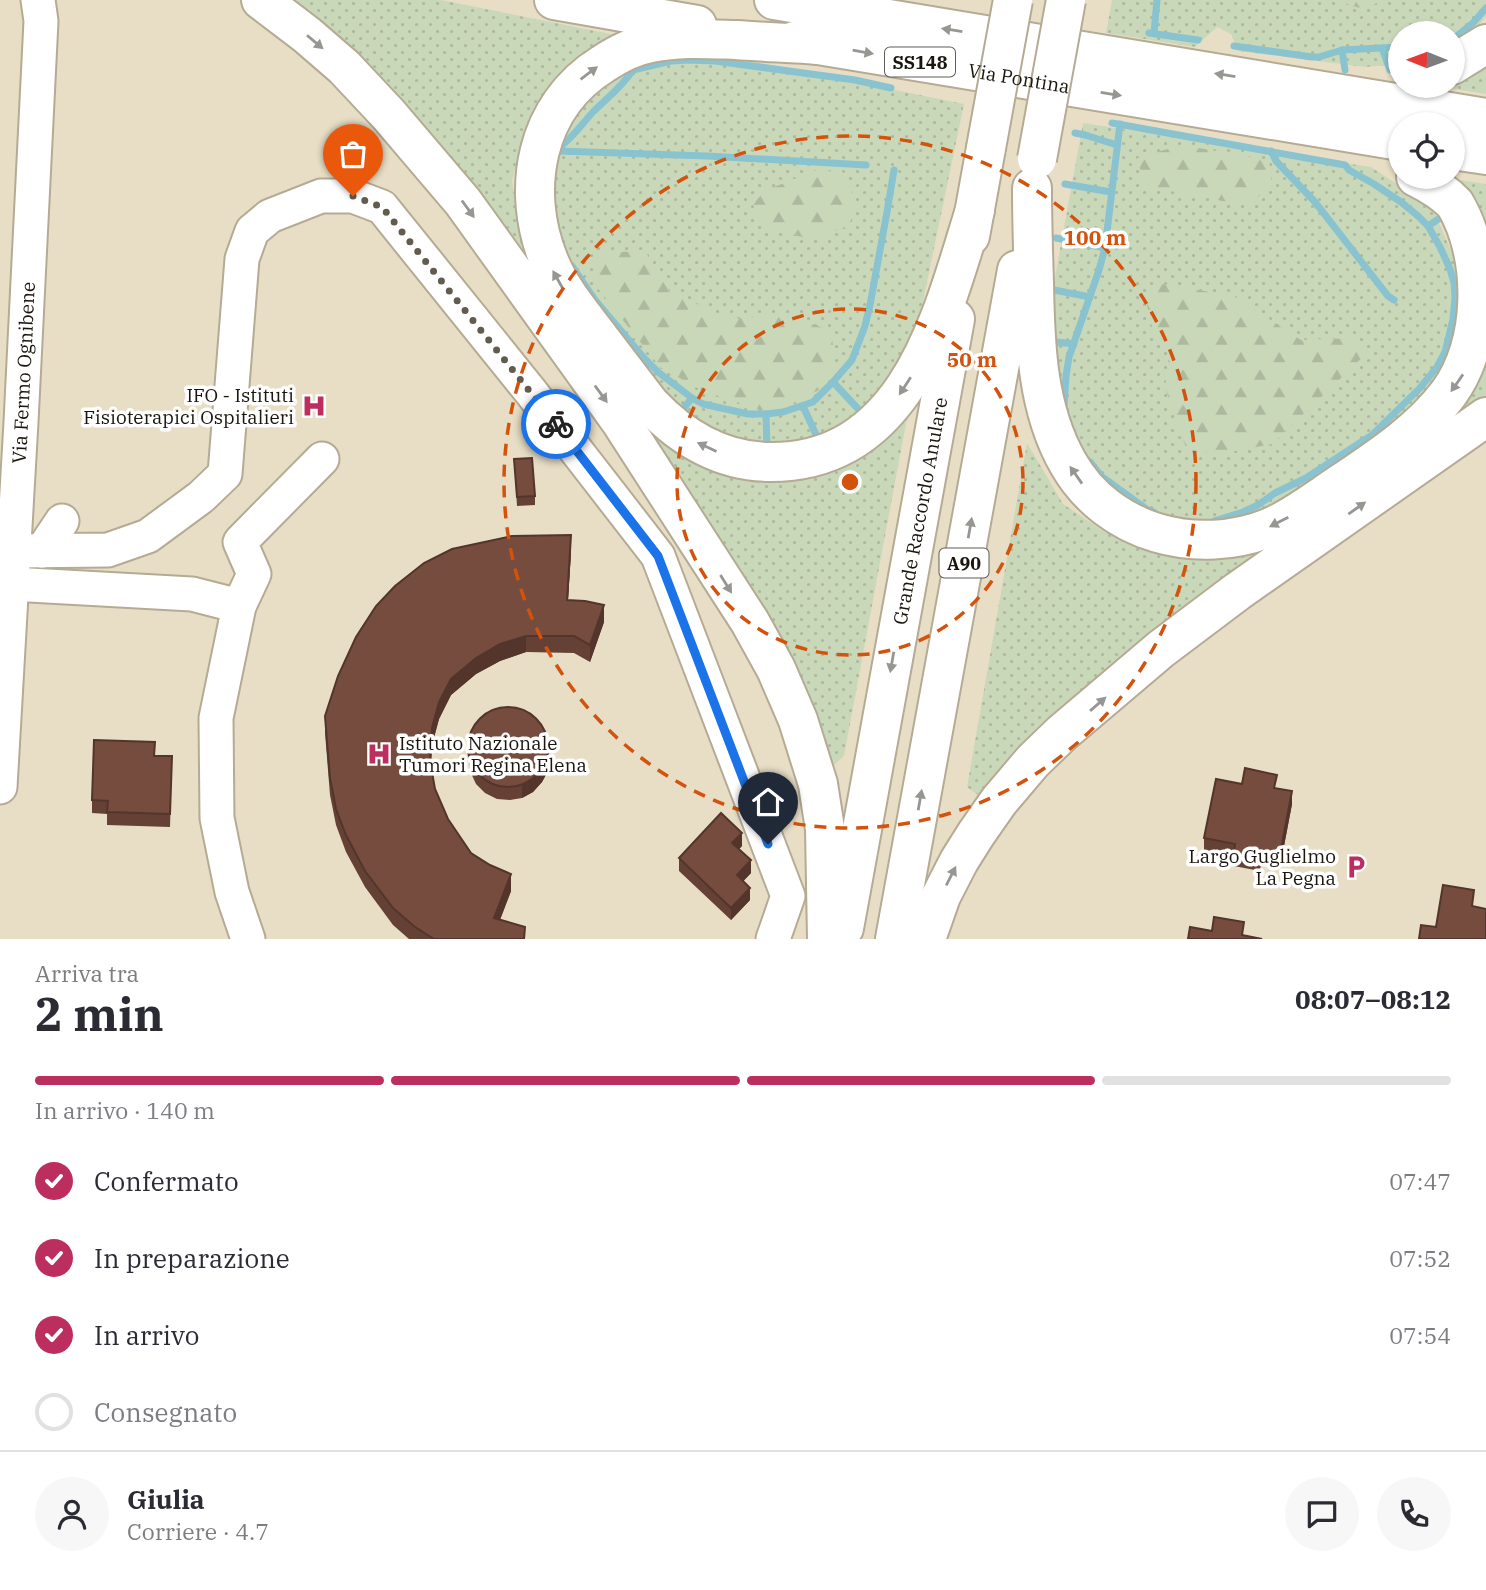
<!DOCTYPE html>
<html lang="it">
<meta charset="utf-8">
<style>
:root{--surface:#fff;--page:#f7f7f7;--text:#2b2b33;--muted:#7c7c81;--line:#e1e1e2;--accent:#bc2e5d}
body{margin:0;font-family:"IBM Plex Serif",serif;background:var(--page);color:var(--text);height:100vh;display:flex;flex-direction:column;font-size:26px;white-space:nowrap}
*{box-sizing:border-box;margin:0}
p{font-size:23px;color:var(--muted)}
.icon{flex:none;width:38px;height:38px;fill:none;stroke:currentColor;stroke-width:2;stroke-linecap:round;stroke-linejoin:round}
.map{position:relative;height:939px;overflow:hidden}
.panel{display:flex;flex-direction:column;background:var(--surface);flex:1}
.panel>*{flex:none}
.needle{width:46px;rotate:271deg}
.controls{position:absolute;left:1388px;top:21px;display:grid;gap:14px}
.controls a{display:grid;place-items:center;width:77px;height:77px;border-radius:50%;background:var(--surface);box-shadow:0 2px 5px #0004;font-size:35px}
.pin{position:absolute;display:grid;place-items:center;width:60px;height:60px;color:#fff;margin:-72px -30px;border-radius:50% 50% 50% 0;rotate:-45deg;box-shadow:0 0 7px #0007}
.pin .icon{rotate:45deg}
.courier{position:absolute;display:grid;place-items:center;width:70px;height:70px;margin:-35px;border:5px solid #1a73e8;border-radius:50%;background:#fff;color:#222;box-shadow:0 2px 9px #0007}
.headline em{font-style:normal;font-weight:700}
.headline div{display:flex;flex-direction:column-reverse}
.headline{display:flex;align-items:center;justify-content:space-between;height:119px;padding:0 35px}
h1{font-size:46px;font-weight:700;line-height:52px}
.bar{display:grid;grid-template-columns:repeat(4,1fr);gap:10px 7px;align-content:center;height:84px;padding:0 35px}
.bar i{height:9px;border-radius:5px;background:var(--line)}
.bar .active{background:var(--accent)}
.bar p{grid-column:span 4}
.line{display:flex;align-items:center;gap:18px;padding:0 35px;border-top:2px solid var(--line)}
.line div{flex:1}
.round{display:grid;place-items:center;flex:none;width:74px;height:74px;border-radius:37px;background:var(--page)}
ol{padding:0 35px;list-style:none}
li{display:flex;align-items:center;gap:21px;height:77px}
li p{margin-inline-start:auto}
li .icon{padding:7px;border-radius:50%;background:var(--accent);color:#fff;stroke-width:4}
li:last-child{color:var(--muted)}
li i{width:38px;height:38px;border:4px solid var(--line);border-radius:50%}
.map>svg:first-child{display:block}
.grass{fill:url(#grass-dots)}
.forest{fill:url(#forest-firs)}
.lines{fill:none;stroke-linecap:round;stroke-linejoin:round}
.stream{stroke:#89c3d0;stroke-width:7}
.minor-casing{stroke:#b5ab94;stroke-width:37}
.highway-casing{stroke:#b5ab94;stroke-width:42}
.minor{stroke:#fff;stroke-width:33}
.highway{stroke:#fff;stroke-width:38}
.highway-bridge-casing{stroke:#b5ab94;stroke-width:42;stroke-linecap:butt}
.highway-bridge{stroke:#fff;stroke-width:38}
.wall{fill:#654135}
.shaded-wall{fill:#53352b}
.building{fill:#764c3e;stroke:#53352b;stroke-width:2}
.oneway{fill:#989693}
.done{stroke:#625c4e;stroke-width:7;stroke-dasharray:0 12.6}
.route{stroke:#1a73e8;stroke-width:9}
.ring{fill:none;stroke:#d3520c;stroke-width:3.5;stroke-dasharray:12 9}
.labels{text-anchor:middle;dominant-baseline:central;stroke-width:7;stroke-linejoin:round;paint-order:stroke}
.shield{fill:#fff;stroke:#5f5c56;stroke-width:2}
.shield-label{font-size:18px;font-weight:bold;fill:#1a160e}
.street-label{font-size:19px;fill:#1a160e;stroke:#fff}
.poi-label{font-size:19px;fill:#1a160e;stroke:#fff;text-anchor:end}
.centre{fill:#d3520c;stroke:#fff;stroke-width:3.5}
.ring-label{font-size:21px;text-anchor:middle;font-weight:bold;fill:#d3520c;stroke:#fff;stroke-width:7;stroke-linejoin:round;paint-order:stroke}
</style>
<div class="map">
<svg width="1486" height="939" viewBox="0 0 1486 939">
<defs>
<pattern id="grass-dots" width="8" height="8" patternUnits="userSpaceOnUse" patternTransform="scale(1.75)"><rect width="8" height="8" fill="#cad8ba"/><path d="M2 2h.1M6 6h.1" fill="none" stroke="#adb99f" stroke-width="1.8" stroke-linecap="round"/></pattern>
<pattern id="forest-firs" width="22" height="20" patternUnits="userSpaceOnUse" patternTransform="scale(1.75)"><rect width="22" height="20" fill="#cad8ba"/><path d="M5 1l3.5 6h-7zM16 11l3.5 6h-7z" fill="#adb99f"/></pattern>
</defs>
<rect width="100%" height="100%" fill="#e8dec6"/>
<!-- grass -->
<g class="grass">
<path d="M273 0H441L636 39 544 95 524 134 512 181 521 235 522 265Z"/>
<path d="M1112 0H1486V17L1467 37 1453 47 1452 33H1400V64L1365 67 1238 51 1231 34 1217 27 1195 47 1106 33Z"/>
<path d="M1486 55V94L1437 86H1452L1453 74Z"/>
<path d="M663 57 757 62 964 104 917 330 878 400 846 428 798 445 750 444 708 436 661 401 562 264 547 151 595 82Z"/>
<path d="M1083 123 1371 167 1432 207 1457 264 1461 303 1454 361 1437 391 1266 521 1174 531 1099 491 1050 389 1049 310Z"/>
<path d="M1440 177 1486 184V242Z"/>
<path d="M1486 347V400L1432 436Z"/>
<path d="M630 413 733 468 908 413 844 756 833 766 780 634Z"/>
<path d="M1027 443 1063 504 1105 532 1164 550 1264 549 1262 559 1150 638 1038 729 978 795 967 787Z"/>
</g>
<!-- forest -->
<g class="forest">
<path d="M1335 0H1381L1366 10Z"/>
<path d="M1181 145 1269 160 1272 184 1249 206 1145 186 1137 158Z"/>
<path d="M817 170 847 173 855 208 850 225 813 240 765 227 753 205 764 191Z"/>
<path d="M645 251 670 292 730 319 790 315 831 331 836 368 821 389 772 414 701 390 660 367 592 281 599 253Z"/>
<path d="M1162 284 1234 296 1301 340 1354 338 1366 354 1272 444 1214 455 1185 445 1165 388 1169 353 1155 340 1145 296Z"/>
</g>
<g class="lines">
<!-- stream -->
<g class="stream">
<path d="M1149 33 1198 40"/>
<path d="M1154 33 1157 0"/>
<path d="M1452 40 1473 23 1486 8"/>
<path d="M1234 46 1312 57H1319L1342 50 1400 47"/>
<path d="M1382 48 1390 70"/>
<path d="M1342 50 1345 70"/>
<path d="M1112 123 1345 165 1349 170 1374 184 1401 202 1418 216 1428 226 1440 247 1450 269 1454 283 1455 297 1453 319 1445 352 1437 367 1419 389 1372 435 1306 478 1275 493 1258 505 1243 512 1214 521"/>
<path d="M1075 133 1085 135 1117 145"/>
<path d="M557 149C572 139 581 125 593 112 608 97 621 88 633 70L671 61 688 60 715 61 855 80 891 88"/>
<path d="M558 151 707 156 866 165"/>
<path d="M1271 151 1276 161 1315 202 1388 296 1394 300"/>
<path d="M1065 184 1111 192"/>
<path d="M1428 226 1440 218"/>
<path d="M1056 238 1105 248"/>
<path d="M572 266 595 300 644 358 658 372 692 398 703 404 748 414H766L783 412 813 402 833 382 852 360 865 326 870 305 887 212 894 170"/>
<path d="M1049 289 1090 297"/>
<path d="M1048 341 1074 344"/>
<path d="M833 382 861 412"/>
<path d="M803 406 818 439"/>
<path d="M1064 407 1066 376 1069 357 1099 270 1105 248 1120 124"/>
<path d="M766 414 767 449"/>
<path d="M678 415 692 398"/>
<path d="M1090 462 1101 476 1148 510 1154 512"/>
</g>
<!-- minor casing -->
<g class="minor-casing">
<g id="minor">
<path d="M13 551 108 550 148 536 201 497 225 474 242 259 252 231 270 216 321 196H353L382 207 531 392 658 556 788 896 773 939"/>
<path d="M42 551 62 521"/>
<path d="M11 584 192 594 239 606 216 718 217 818 232 892 248 939"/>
<path d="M239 606 254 574 240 542 322 459"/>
<path id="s1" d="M0 787 21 422 40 41 41 21 38 0"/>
</g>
</g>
<!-- highway casing -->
<g class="highway-casing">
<g id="highway">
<path d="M261 0 307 35 344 67 389 115 463 202 621 422 750 622 776 669 798 720 818 784 825 829 827 939"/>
<path d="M554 0 697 25"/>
<path d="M774 0 1486 118"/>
<path id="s2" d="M794 41 1400 141"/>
<path d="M820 45C792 43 764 42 736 40 707 39 679 37 651 43 633 46 618 54 603 64 535 106 520 190 549 261 559 286 576 307 592 328 611 353 630 378 650 404 682 438 722 462 771 462 909 462 942 315 975 210"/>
<path d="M1452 65 1486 44"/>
<path d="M1452 150 1486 155"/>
<path d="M1032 188C1032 220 1033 251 1034 283 1035 344 1037 409 1068 463 1108 534 1198 557 1271 527 1296 516 1320 497 1343 482 1380 457 1421 430 1448 394 1486 343 1486 256 1455 204 1444 192 1430 184 1416 177"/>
<path d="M970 236 986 148"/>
<path id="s3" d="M844 928 955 319"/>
<path d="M895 939 1017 270"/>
<path d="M926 939 941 896 959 861 976 834 999 801 1033 761 1062 733 1161 649 1238 591 1486 417"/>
</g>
</g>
<!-- minor -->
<use href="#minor" class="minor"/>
<!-- highway -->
<use href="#highway" class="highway"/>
<!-- highway-bridge casing -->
<g class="highway-bridge-casing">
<g id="highway-bridge">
<path d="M986 148 1013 0"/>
<path d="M1037 159 1066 0"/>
</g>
</g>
<!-- highway-bridge -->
<use href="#highway-bridge" class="highway-bridge"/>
</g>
<!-- wall -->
<g class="wall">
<path d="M514 459 535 496V505L517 506Z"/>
<path d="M571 552 568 600 604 622 590 662 574 653 526 652 500 661 476 674 451 695 439 719 432 745 431 765 435 789 448 819 471 853 511 891 500 920 525 939H409L393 925 365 887 346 852 336 825 330 795 325 733V716Z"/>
<path d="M468 745 549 758 548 771 542 782 533 792 522 798 510 800 497 799 485 793 476 784 470 771Z"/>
<path d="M155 756H172L170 827 107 825V814L92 813V800Z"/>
<path d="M1242 784 1277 788 1292 804 1280 867 1261 863 1260 871 1234 866V857L1204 851V838Z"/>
<path d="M742 846 739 849 751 873 743 881 750 900 731 920 679 871V858Z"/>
</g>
<!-- shaded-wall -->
<g class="shaded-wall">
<path d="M571 535V552L567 616V600Z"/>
<path d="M604 605V622L590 662V645Z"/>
<path d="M526 636V652L500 661 476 674 451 695 439 719 432 745 430 778 432 728 439 702 451 679 476 658 500 644Z"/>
<path d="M549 745 548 771 542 782 533 792 522 798V785Z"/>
<path d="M1292 791V804L1280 867V854Z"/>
<path d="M742 833V846L732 856V843Z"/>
<path d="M751 860V873L737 888V875Z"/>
<path d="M511 874V891L494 935V918Z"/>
<path d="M750 888V900L731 920V908Z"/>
</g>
<!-- building -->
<g class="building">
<path d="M532 458 535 496 517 497 514 459Z"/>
<path d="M571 535 567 600 585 601 604 605 590 645 574 636H526L500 644 476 658 451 679 439 702 432 728 430 761 435 789 448 819 471 853 490 865 511 874 494 918 525 927 524 939H434L415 927 393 908 365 871 346 835 336 809 330 778 325 716 338 676 356 637 376 606 395 586 424 563 452 549 512 536Z"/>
<circle cx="508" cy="747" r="40"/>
<path d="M94 740 155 742 154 756H172L170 814 107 812 108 801 92 800Z"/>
<path d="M1245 768 1277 775 1274 788 1292 791 1280 854 1261 850 1260 858 1234 853 1235 844 1204 838 1216 779 1242 784Z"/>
<path d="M721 813 742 833 732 843 751 860 737 875 750 888 731 908 679 858Z"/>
<path d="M1443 885 1474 890 1472 906 1486 909V939H1419L1421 925 1436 927Z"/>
<path d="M1214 917 1244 922 1242 935 1262 939H1188L1190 927 1212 931Z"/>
</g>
<!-- one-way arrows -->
<defs><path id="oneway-solid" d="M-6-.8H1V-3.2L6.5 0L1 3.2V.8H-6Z" transform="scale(1.75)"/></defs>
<g class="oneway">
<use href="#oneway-solid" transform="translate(952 30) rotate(-171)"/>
<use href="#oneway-solid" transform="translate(315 42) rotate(40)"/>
<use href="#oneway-solid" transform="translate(863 52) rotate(10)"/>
<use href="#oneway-solid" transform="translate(589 73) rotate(-37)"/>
<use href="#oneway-solid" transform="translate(1225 75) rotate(-171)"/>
<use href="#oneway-solid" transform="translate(1111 94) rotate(9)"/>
<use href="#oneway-solid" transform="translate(468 209) rotate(54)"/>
<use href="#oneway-solid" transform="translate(558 280) rotate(-119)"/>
<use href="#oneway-solid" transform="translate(1457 383) rotate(125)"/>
<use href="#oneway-solid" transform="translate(905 386) rotate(123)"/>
<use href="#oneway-solid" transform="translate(601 394) rotate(54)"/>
<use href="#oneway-solid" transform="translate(707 447) rotate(-155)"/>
<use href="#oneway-solid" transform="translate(1076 475) rotate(-125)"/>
<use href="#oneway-solid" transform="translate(1357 508) rotate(-35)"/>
<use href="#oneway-solid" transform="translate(1279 522) rotate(153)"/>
<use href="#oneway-solid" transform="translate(970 528) rotate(-80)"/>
<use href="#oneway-solid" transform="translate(726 584) rotate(58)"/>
<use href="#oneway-solid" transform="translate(892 662) rotate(100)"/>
<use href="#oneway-solid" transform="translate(1098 704) rotate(-41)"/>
<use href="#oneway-solid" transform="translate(920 800) rotate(-80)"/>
<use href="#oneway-solid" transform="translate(951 876) rotate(-63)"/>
</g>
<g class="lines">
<!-- done -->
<path class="done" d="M353 196 382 207 556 424"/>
<!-- route -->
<path class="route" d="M556 424 658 556 768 844"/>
</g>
<!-- distance rings -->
<g class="ring">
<circle cx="850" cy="482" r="173"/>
<circle cx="850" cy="482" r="346"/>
</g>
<!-- icons -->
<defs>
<g id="hospital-bare" transform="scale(1.89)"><path d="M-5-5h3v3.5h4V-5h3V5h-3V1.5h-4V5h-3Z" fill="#bc2e5d" stroke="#fff" stroke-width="2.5" paint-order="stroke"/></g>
<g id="parking-bare" transform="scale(1.89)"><path d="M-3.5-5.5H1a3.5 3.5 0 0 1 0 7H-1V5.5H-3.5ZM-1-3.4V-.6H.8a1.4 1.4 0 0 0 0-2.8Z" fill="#bc2e5d" stroke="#fff" stroke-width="2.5" paint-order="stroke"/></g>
</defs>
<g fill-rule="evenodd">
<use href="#hospital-bare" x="314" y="406"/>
<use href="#hospital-bare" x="379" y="754"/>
<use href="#parking-bare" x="1356" y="867"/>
</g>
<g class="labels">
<!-- shield labels -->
<g class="shield">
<rect x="885" y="47.5" width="70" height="29" rx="5"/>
<rect x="939.5" y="548.5" width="49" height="29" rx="5"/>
</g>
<g class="shield-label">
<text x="920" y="62">SS148</text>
<text x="964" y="563">A90</text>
</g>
<!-- street labels -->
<g class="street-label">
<text stroke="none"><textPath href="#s2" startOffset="228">Via Pontina</textPath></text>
<text stroke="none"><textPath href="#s1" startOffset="415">Via Fermo Ognibene</textPath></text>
<text stroke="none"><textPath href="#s3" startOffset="424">Grande Raccordo Anulare</textPath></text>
</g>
<!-- poi labels -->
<g class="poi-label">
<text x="294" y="395">IFO - Istituti<tspan x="294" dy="22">Fisioterapici Ospitalieri</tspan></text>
<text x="399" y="743" text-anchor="start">Istituto Nazionale<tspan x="399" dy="22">Tumori Regina Elena</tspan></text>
<text x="1336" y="856">Largo Guglielmo<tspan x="1336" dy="22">La Pegna</tspan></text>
</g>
</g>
<circle cx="850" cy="482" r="10" class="centre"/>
<g class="ring-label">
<text x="1095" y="245">100 m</text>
<text x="972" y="367">50 m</text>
</g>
</svg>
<div class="controls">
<a><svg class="needle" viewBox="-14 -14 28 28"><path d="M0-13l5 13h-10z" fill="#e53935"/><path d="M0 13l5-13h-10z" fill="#7c7c81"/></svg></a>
<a><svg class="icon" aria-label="locate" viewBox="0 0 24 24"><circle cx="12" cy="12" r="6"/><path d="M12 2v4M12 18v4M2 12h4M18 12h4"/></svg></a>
</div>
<div class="pin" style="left:353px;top:196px;background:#ea580c"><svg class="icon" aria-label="bag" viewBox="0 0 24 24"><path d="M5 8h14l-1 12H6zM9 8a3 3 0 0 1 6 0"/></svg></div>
<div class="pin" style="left:768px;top:844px;background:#1f2937"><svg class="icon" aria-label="home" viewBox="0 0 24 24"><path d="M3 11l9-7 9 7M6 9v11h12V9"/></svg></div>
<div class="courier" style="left:556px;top:424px"><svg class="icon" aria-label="bike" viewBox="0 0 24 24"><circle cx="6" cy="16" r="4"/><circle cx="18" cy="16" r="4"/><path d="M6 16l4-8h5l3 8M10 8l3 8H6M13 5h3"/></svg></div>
</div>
<section class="panel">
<div class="headline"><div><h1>2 min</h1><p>Arriva tra</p></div><em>08:07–08:12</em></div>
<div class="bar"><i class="active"></i><i class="active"></i><i class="active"></i><i></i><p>In arrivo · 140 m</p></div>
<ol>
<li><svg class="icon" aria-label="check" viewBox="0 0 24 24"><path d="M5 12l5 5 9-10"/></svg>Confermato<p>07:47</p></li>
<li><svg class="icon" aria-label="check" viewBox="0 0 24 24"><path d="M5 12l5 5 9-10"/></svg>In preparazione<p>07:52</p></li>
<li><svg class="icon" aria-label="check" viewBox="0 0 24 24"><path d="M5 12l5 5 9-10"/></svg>In arrivo<p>07:54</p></li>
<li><i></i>Consegnato</li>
</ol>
<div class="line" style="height:126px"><a class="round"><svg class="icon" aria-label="person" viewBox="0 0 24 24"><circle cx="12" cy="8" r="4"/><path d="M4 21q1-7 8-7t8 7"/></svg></a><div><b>Giulia</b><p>Corriere · 4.7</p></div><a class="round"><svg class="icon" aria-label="chat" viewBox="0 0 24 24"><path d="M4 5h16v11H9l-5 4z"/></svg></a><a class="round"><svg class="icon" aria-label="phone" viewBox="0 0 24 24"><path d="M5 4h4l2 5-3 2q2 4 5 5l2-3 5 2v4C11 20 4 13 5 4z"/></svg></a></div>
</section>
